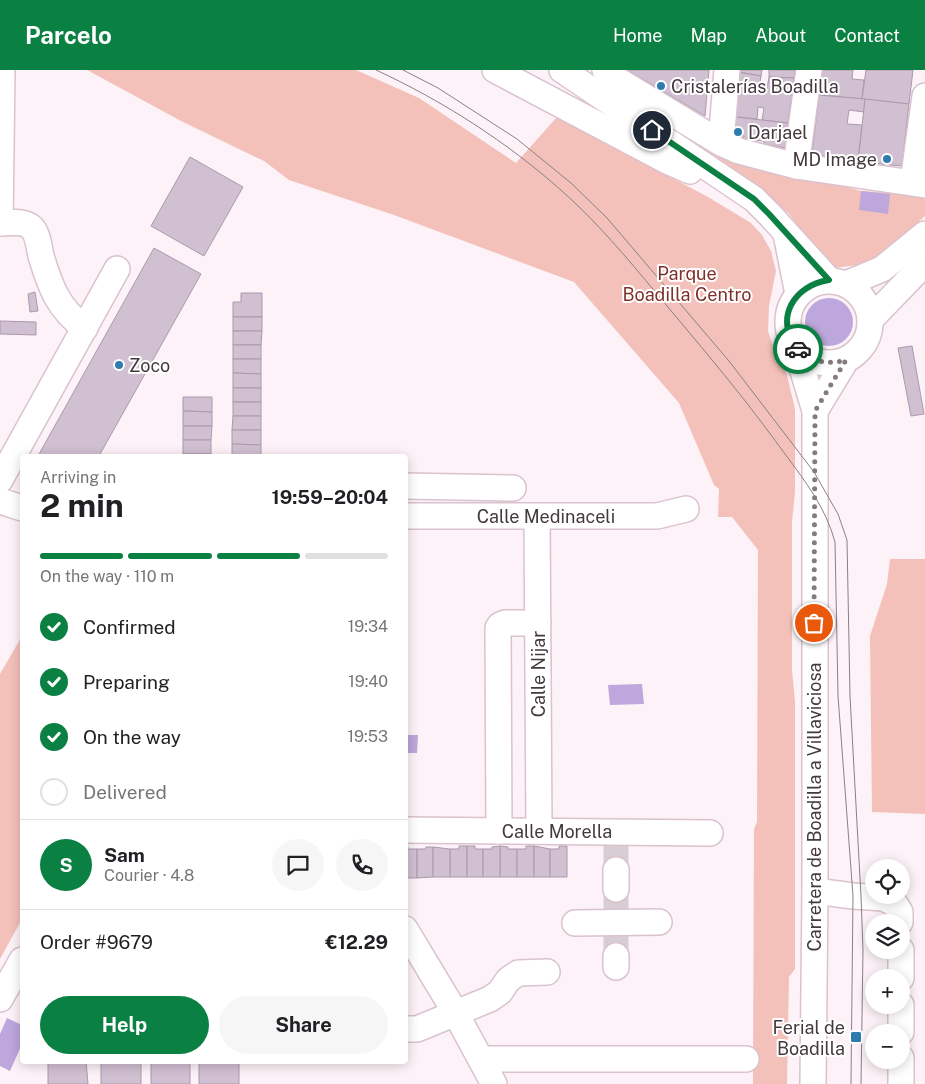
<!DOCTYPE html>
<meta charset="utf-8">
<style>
:root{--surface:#fff;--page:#f6f6f6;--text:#202124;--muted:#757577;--line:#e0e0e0;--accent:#0b8043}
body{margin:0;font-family:"Public Sans",sans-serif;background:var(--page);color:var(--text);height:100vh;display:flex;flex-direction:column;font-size:19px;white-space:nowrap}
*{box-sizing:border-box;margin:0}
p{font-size:16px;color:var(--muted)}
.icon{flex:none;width:28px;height:28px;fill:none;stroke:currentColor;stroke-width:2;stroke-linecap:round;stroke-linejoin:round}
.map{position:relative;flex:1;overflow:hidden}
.panel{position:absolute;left:20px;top:384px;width:388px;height:610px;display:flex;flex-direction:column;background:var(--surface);border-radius:5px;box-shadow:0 2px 12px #0003}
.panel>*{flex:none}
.tools{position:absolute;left:865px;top:789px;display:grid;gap:10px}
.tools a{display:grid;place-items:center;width:45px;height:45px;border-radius:50%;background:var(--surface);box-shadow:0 2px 12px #0003;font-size:25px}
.pin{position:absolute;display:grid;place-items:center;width:42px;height:42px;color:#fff;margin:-21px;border:2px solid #fff;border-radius:50%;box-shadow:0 1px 5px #0007}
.courier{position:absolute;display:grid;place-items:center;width:50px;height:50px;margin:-25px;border:4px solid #0b8043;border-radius:50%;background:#fff;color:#222;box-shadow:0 1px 6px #0007}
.overview em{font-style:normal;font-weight:700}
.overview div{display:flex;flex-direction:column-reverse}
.overview{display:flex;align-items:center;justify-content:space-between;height:85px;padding:0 20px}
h1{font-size:32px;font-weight:700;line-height:38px}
.bar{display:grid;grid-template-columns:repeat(4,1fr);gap:8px 5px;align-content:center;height:60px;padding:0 20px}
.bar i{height:6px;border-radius:4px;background:var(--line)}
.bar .selected{background:var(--accent)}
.bar p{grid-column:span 4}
.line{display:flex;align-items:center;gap:12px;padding:0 20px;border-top:1px solid var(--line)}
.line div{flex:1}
.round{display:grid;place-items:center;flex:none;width:52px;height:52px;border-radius:26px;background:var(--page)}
ol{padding:0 20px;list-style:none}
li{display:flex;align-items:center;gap:15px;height:55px}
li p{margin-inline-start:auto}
li .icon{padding:5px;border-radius:50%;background:var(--accent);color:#fff;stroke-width:4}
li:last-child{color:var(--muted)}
li i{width:28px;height:28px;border:2px solid var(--line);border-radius:50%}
.action{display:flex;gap:10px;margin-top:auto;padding:10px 20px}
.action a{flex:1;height:58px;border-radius:30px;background:var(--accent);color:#fff;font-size:20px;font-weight:700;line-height:58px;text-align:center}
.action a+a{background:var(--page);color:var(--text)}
header{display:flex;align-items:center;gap:30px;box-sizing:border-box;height:70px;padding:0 25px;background:var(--accent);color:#fff}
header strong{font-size:24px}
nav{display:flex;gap:28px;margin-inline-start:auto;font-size:18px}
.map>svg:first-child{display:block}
.green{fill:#f3c1ba}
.water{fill:#bda7dc}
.building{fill:#d1bfd2;stroke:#aa9aab}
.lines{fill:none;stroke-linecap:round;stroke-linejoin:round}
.minor-tunnel{stroke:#d7cdd2;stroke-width:25;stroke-dasharray:25 12;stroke-linecap:butt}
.minor-casing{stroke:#dac2ce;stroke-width:28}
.minor{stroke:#fff;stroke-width:25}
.tram{stroke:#8a8085;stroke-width:1}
.done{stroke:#847a7f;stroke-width:5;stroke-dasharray:0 9}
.route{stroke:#0b8043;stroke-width:6}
.poi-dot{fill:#2e7cae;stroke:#fff;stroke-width:2}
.labels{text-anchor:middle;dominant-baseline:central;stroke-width:4;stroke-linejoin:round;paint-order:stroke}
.poi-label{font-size:18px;fill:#43393e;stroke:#fff;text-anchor:start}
.park-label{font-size:18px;fill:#7e312b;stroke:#fff}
.street-label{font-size:18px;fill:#43393e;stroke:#fff}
</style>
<header>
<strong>Parcelo</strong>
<nav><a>Home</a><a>Map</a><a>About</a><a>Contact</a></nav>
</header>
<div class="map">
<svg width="925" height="1014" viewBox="0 0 925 1014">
<rect width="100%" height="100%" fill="#fcf2f7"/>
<!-- green -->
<g class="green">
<path d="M87 0H356L419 28 516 93 557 47 708 127 751 153 762 165 771 181 776 201 769 236 768 261 774 279 787 305 795 339V422L792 452V600L795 632V899L789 907 787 1014H753L754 759 757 752 758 480 732 447H718L719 419 714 415 679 333 574 212 394 145 289 110 264 91 181 51Z"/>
<path d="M712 84 738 89 811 112 836 114 861 121 919 125 925 127V146L882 184 866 194 833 198 826 193 789 144 748 110Z"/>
<path d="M890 489H925V744L872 742 870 566 887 514Z"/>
<path d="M22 566V849L0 889V604Z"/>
</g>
<!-- water -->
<g class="water">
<path d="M861 121 890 124 888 144 859 140Z"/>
<circle cx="829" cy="252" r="24"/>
<path d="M642 614 644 634 610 635 608 615Z"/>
<path d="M405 665H418L417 683H405Z"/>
<path d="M7 948 22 955V974L10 1001 0 996V964Z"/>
</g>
<!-- building -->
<g class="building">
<path d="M627 0H709L705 46Z"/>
<path d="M738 0H762L761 6 738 2Z"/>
<path d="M769 0H795L794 8 769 7Z"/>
<path d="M821 0H853L852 9 864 10 862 29 819 25Z"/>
<path d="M866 0H913L909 34 862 29Z"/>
<path d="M738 2 761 6 759 18 767 19 769 7 794 8 788 53 762 50 764 38 758 37 757 49 736 47Z"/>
<path d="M819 25 865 29 864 42 849 40 847 54 862 55 858 92 812 84Z"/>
<path d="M865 29 909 34 902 96 858 92Z"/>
<path d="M736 47 788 53 785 78 764 74V71L743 69 744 66H735Z"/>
<path d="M190 87 243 117 204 186 151 156Z"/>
<path d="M154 178 201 204 99 386H38Z"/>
<path d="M35 222 38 241 30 242 28 224Z"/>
<path d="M241 223H262V247H233V232H241Z"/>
<rect x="233" y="247" width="29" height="14"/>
<path d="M0 251 36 252V265L0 264Z"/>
<path d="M233 261H262L261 275H233Z"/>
<rect x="233" y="275" width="28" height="14"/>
<path d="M912 276 924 344 911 346 898 278Z"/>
<path d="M233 289H261V304L233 303Z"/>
<path d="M233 303 261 304V318H233Z"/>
<rect x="233" y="318" width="28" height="14"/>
<path d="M183 327H212V342L183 341Z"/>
<rect x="233" y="332" width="28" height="14"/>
<path d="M183 341 212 342V356H183Z"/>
<path d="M233 346H261V360H232Z"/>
<path d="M183 356H212L211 370H183Z"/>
<path d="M232 360H261V375L232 374Z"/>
<rect x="183" y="370" width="28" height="14"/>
<path d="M232 374 261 375V386H232Z"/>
<rect x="183" y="384" width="28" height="2"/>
<path d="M459 776H467V807H450V779H459Z"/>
<path d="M467 776H475V779H483V807H467Z"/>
<path d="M500 776 508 777V779H517V807H500Z"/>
<path d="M500 776V807H483V779H492V777Z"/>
<path d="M526 776H534V807H517V779H526Z"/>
<path d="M534 776 550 779V807H534Z"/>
<path d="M559 776H567V807H550V779H559Z"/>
<path d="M405 777H408V779H417V808H405Z"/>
<path d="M426 777H433V807L417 808V779H425Z"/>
<path d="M433 777 450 779V807H433Z"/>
<path d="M48 991H86L88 1014H48Z"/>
<rect x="101" y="991" width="40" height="23"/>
<rect x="151" y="991" width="39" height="23"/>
<rect x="199" y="991" width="40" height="23"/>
</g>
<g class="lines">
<!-- minor-tunnel -->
<g class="minor-tunnel">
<path d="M616 800V774"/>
<path d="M616 819V842"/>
<path d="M616 886V864"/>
</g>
<!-- minor casing -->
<g class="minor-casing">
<g id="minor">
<path d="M495 0 667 91 690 101"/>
<path d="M562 0 754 129 769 144 829 210"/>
<path d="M605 0 619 11 721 73 739 81 796 96 925 115"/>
<path d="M721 73 727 0"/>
<path d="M796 96 809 0"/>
<path d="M913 112 925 26"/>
<path d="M0 153 2 0"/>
<path d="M0 153C9 153 23 150 31 157 38 163 39 177 41 186 50 216 58 239 85 258"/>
<path d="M786 164 798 224"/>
<circle cx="829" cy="252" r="41"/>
<path d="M846 214 882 199 925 164"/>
<path d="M871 249 925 193"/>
<path d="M796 278 815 341V821L813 1014"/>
<path d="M815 341 846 290"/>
<path d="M0 410 117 199"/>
<path d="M405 416 513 418"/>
<path d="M0 431 22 438"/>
<path d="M405 446H657L686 439"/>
<path d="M537 447 539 761"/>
<path d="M405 760 710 763"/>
<path d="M499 761 498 558 500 555 505 553H538"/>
<path d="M616 800V819"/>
<path d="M815 821 853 826 884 828 895 834 900 842V852"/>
<path d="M575 853 659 852"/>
<path d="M405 859 455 942 494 1014"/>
<path d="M901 880V908"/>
<path d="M616 897V886"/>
<path d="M0 929 22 890"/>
<path d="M901 935V962"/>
<path d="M405 959H417L490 929 500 922 508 910 518 903 547 902"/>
<path d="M901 988V1014"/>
<path d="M481 989H746"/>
</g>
</g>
<!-- minor -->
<use href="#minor" class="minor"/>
<!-- tram -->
<g class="tram">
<path d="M376 0C443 31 507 72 562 121 597 152 627 188 657 224 687 260 717 295 746 332 759 349 772 366 785 384 805 411 826 438 835 472L838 626 853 826 851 1014"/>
<path d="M403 0 438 18 517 69 571 113 607 148 729 291 814 402 838 444 847 470 850 626 861 826 863 880 861 1014"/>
</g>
</g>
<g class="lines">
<!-- done -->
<path class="done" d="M798 279C813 292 826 295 846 290L815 341 814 553"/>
<!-- route -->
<path class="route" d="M652 60 754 129 769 144 829 210C794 215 773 249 798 279"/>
</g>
<!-- markers -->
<g class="poi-dot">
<circle cx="661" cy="16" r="5"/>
<circle cx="738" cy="62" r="5"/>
<circle cx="887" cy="89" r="5"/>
<circle cx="119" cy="295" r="5"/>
<rect x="850" y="961" width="12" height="12" rx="2.5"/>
</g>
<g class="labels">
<!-- poi labels -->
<g class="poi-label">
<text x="671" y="16">Cristalerías Boadilla</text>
<text x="748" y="62">Darjael</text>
<text x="877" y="89" text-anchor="end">MD Image</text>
<text x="129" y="295">Zoco</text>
<text x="845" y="957" text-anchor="end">Ferial de<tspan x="845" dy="21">Boadilla</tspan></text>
</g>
<!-- park labels -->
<g class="park-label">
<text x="687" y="203">Parque<tspan x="687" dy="21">Boadilla Centro</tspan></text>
</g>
<!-- street labels -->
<g class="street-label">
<text x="546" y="446">Calle Medinaceli</text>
<text transform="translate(538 604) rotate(-90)">Calle Nijar</text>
<text transform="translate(814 737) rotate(-90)">Carretera de Boadilla a Villaviciosa</text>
<text x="557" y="761">Calle Morella</text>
</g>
</g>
</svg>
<div class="tools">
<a><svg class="icon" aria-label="locate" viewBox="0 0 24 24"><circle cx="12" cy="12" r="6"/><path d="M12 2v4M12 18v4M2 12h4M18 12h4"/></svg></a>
<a><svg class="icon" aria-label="layers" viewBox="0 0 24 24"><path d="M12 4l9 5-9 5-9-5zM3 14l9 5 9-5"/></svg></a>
<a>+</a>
<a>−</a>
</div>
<div class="pin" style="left:814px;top:553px;background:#ea580c"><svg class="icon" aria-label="bag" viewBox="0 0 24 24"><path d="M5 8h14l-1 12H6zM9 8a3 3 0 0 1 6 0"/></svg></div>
<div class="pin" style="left:652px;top:60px;background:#1f2937"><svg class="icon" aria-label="home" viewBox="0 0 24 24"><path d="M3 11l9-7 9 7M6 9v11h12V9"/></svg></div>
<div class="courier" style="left:798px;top:279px"><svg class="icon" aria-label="car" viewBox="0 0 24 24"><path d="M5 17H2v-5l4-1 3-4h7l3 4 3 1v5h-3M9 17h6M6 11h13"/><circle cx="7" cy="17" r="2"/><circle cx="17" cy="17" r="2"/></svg></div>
<section class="panel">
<div class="overview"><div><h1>2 min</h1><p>Arriving in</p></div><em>19:59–20:04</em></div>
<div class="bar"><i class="selected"></i><i class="selected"></i><i class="selected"></i><i></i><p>On the way · 110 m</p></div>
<ol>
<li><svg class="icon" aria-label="check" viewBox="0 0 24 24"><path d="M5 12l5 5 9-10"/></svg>Confirmed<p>19:34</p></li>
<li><svg class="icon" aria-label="check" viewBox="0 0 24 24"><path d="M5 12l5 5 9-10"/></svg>Preparing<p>19:40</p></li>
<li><svg class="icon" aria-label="check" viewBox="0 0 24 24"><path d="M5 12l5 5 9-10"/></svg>On the way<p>19:53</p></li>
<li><i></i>Delivered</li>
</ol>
<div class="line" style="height:90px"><b class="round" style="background:var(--accent);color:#fff">S</b><div><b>Sam</b><p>Courier · 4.8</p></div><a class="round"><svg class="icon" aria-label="chat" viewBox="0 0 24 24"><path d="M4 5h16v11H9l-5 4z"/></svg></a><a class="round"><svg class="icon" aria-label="phone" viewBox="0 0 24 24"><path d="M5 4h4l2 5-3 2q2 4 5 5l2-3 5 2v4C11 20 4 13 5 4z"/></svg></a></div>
<div class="line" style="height:65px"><div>Order #9679</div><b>€12.29</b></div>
<div class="action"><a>Help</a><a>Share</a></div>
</section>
</div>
